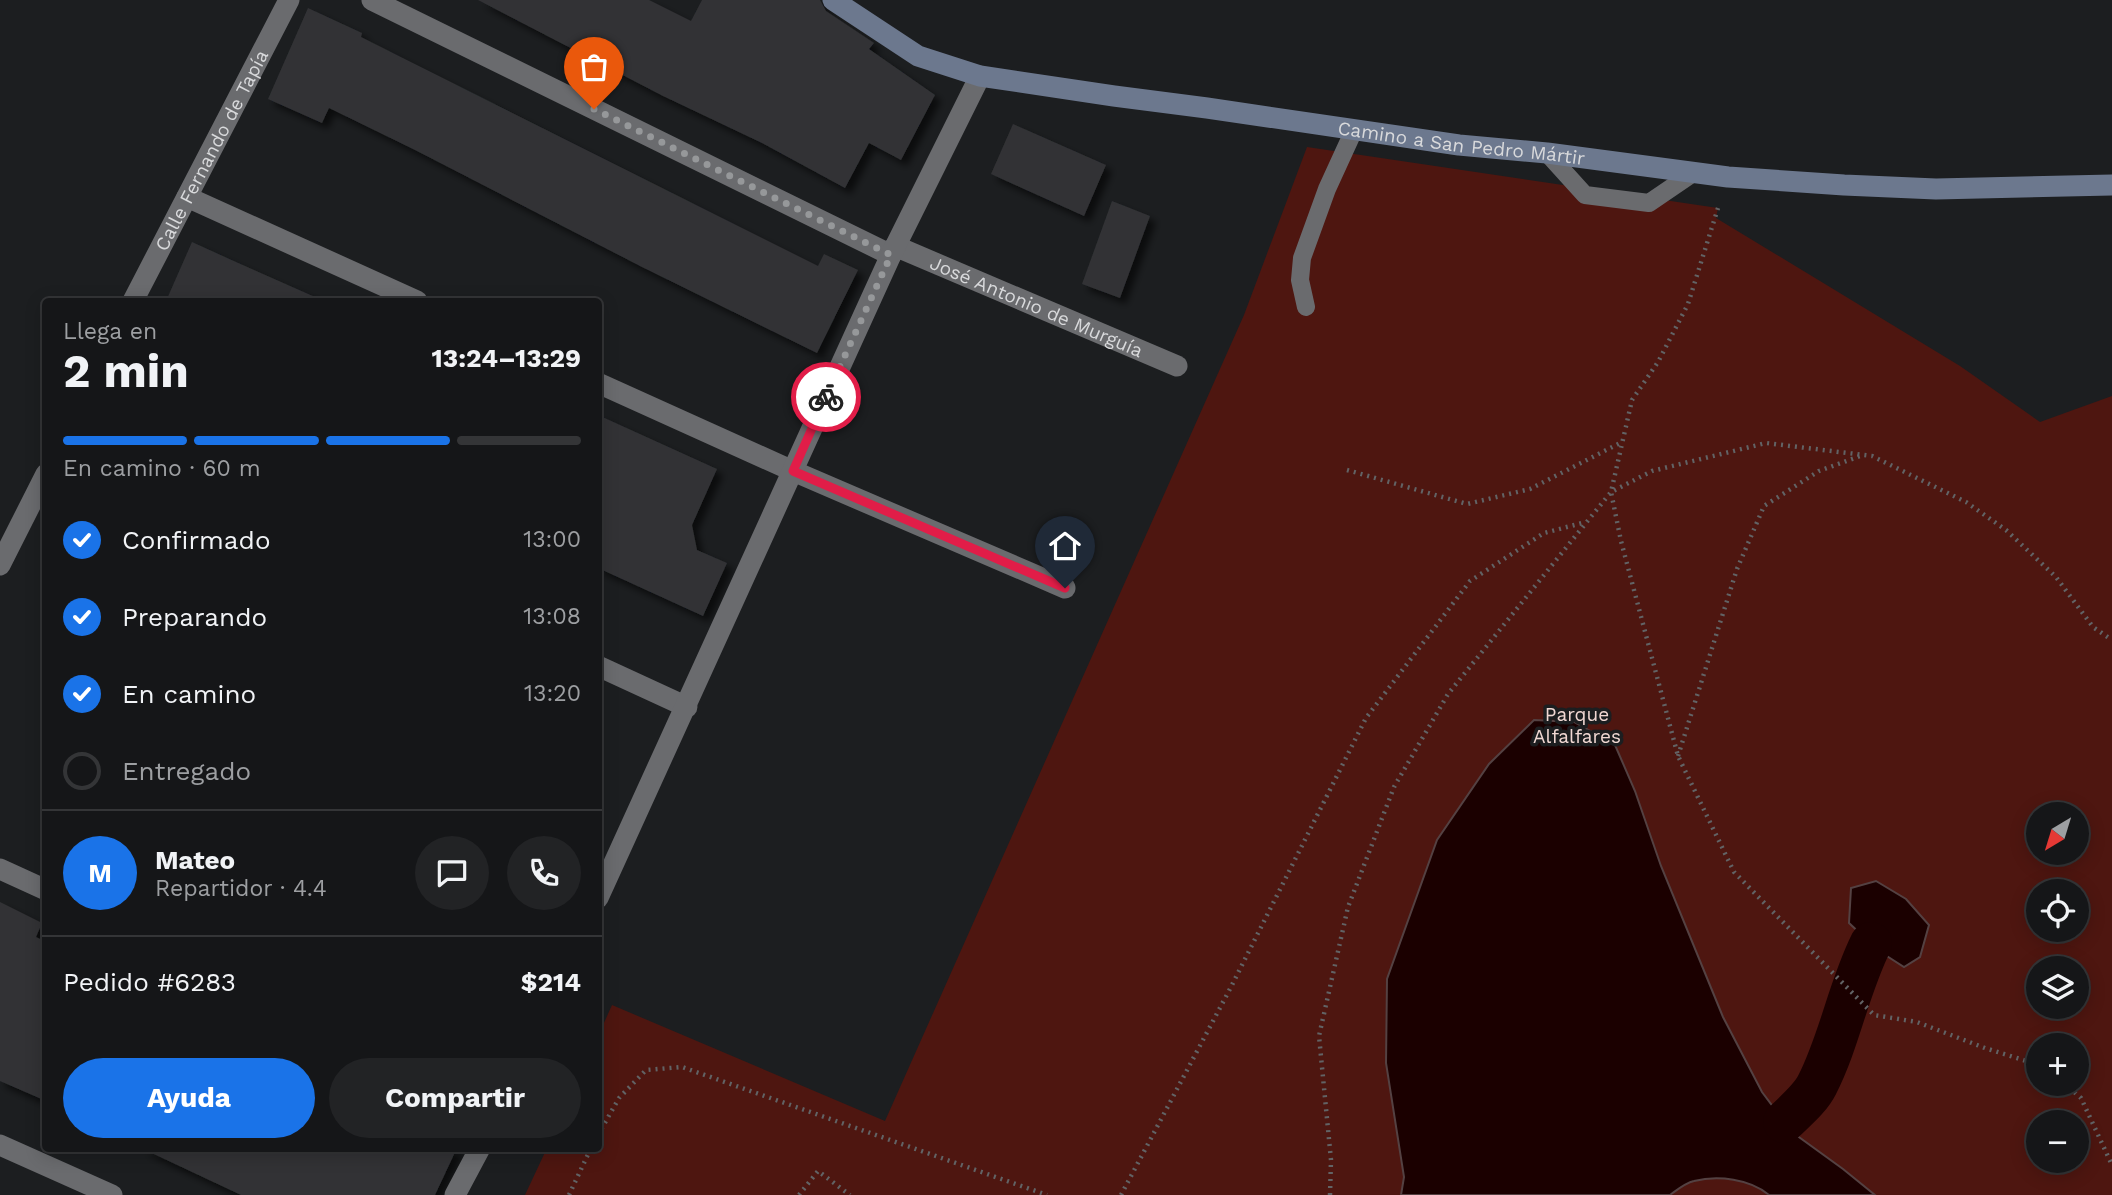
<!DOCTYPE html>
<html lang="es">
<meta charset="utf-8">
<style>
:root{--surface:#151618;--page:#222325;--text:#f1f3f6;--muted:#9d9fa2;--line:#343537;--accent:#1a73e8}
body{margin:0;font-family:"Work Sans",sans-serif;background:var(--page);color:var(--text);height:100vh;display:flex;flex-direction:column;font-size:26px;white-space:nowrap}
*{box-sizing:border-box;margin:0}
p{font-size:23px;color:var(--muted)}
.icon{flex:none;width:38px;height:38px;fill:none;stroke:currentColor;stroke-width:2;stroke-linecap:round;stroke-linejoin:round}
.map{position:relative;flex:1;overflow:hidden}
.drawer{position:absolute;left:42px;top:298px;width:560px;height:854px;display:flex;flex-direction:column;background:var(--surface);border-radius:7px;box-shadow:0 4px 18px #0003,0 0 0 2px var(--line)}
.drawer>*{flex:none}
.needle{width:46px;rotate:218deg}
.controls{position:absolute;left:2026px;top:802px;display:grid;gap:14px}
.controls a{display:grid;place-items:center;width:63px;height:63px;border-radius:50%;background:var(--surface);box-shadow:0 4px 18px #0003,0 0 0 2px var(--line);font-size:35px}
.pin{position:absolute;display:grid;place-items:center;width:60px;height:60px;color:#fff;margin:-72px -30px;border-radius:50% 50% 50% 0;rotate:-45deg;box-shadow:0 0 7px #0007}
.pin .icon{rotate:45deg}
.courier{position:absolute;display:grid;place-items:center;width:70px;height:70px;margin:-35px;border:5px solid #e11d48;border-radius:50%;background:#fff;color:#222;box-shadow:0 2px 9px #0007}
.summary em{font-style:normal;font-weight:700}
.summary div{display:flex;flex-direction:column-reverse}
.summary{display:flex;align-items:center;justify-content:space-between;height:119px;padding:0 21px}
h1{font-size:46px;font-weight:700;line-height:52px}
.bar{display:grid;grid-template-columns:repeat(4,1fr);gap:10px 7px;align-content:center;height:84px;padding:0 21px}
.bar i{height:9px;border-radius:5px;background:var(--line)}
.bar .active{background:var(--accent)}
.bar p{grid-column:span 4}
.line{display:flex;align-items:center;gap:18px;padding:0 21px;border-top:2px solid var(--line)}
.line div{flex:1}
.round{display:grid;place-items:center;flex:none;width:74px;height:74px;border-radius:37px;background:var(--page)}
ol{padding:0 21px;list-style:none}
li{display:flex;align-items:center;gap:21px;height:77px}
li p{margin-inline-start:auto}
li .icon{padding:7px;border-radius:50%;background:var(--accent);color:#fff;stroke-width:4}
li:last-child{color:var(--muted)}
li i{width:38px;height:38px;border:4px solid var(--line);border-radius:50%}
.cta{display:flex;gap:14px;margin-top:auto;padding:14px 21px}
.cta a{flex:1;height:80px;border-radius:42px;background:var(--accent);color:#fff;font-size:28px;font-weight:700;line-height:80px;text-align:center}
.cta a+a{background:var(--page);color:var(--text)}
.map>svg:first-child{display:block}
.green{fill:#4e1610;fill-rule:evenodd}
.water{fill:#1b0000;stroke:#544142;stroke-width:2}
.lines{fill:none;stroke-linecap:round;stroke-linejoin:round}
.canal{stroke:#1b0000;stroke-width:42}
.building{fill:#313235;filter:url(#shadow)}
.path{stroke:#626365;stroke-width:4.5;stroke-dasharray:2 5;stroke-linecap:butt}
.lane{stroke:#6a6b6e;stroke-width:18}
.street{stroke:#6a6b6e;stroke-width:21}
.secondary{stroke:#6c788e;stroke-width:21}
.done{stroke:#96989a;stroke-width:7;stroke-dasharray:0 12.6}
.route{stroke:#e11d48;stroke-width:9}
.labels{text-anchor:middle;dominant-baseline:central;stroke-width:7;stroke-linejoin:round;paint-order:stroke}
.street-label{font-size:19px;fill:#d8d9db;stroke:#1c1e20}
.park-label{font-size:19px;fill:#f1d8d3;stroke:#1c1e20}
</style>
<div class="map">
<svg width="2112" height="1195" viewBox="0 0 2112 1195">
<defs>
<filter id="shadow"><feDropShadow dx="6" dy="6" stdDeviation="3.5" flood-color="#0009"/></filter>
</defs>
<rect width="100%" height="100%" fill="#1c1e20"/>
<!-- green -->
<path class="green" d="M1307 147 1718 208 1716 218 1960 366 2040 422 2112 396V1195H525L547 1148H598L599 1034 612 1005 885 1121 1244 315ZM2039 814H2077V852H2039ZM2039 891H2077V929H2039ZM2039 968H2077V1006H2039ZM2039 1045H2077V1083H2039ZM2039 1122H2077V1160H2039Z"/>
<!-- water -->
<g class="water">
<path d="M1534 720 1574 722 1615 745 1635 791 1661 866 1723 1017 1762 1092 1792 1132 1843 1169 1875 1195H1769C1750 1179 1718 1175 1694 1181 1685 1183 1677 1190 1670 1195H1401L1404 1177 1386 1063 1387 979 1437 840 1489 764Z"/>
<path d="M1876 881 1906 899 1929 925 1920 957 1904 967 1879 951 1849 923 1851 888Z"/>
</g>
<g class="lines">
<!-- canal -->
<path class="canal" d="M1784 1122C1795 1111 1810 1099 1817 1085 1840 1040 1848 989 1871 943"/>
</g>
<!-- building -->
<g class="building">
<path d="M478 0H649L691 21 702 0H820L826 11 874 43 869 49 935 95 901 160 869 143 845 188 762 143 663 96Z"/>
<path d="M308 8 362 33 361 37 818 266 824 254 858 270 817 353 642 267 415 150 329 108 322 123 268 99Z"/>
<path d="M1013 124 1106 165 1084 216 991 174Z"/>
<path d="M1112 201 1150 216 1120 298 1082 284Z"/>
<path d="M192 242 236 262 324 301H166Z"/>
<path d="M598 415 717 469 692 525 697 550 727 563 703 616 598 568Z"/>
<path d="M0 902 42 923 36 937 46 942V1101L0 1081Z"/>
<path d="M141 1148H457L435 1195H241Z"/>
</g>
<g class="lines">
<!-- path -->
<g class="path">
<path d="M1718 208 1688 304 1658 362 1632 400 1611 492 1621 541 1678 756 1734 872 1874 1015 1917 1022 1985 1048 2039 1065"/>
<path d="M1347 470 1467 504 1530 489 1622 442"/>
<path d="M1678 756 1737 569 1764 506 1819 471 1863 455"/>
<path d="M2064 1083 2081 1098 2112 1165"/>
<path d="M598 1135 619 1098 646 1070 682 1067 1047 1195"/>
<path d="M569 1195 591 1148"/>
<path d="M799 1195 818 1171 850 1195"/>
<path d="M1121 1195 1231 987 1366 718 1470 581 1544 533 1586 522"/>
<path d="M1330 1195 1331 1160 1319 1036 1348 907 1394 787 1448 694 1611 492 1652 471 1766 443 1872 456 1966 502 2006 530 2056 577 2093 627 2112 640"/>
</g>
<!-- lane -->
<g class="lane">
<path d="M1547 153 1585 195 1649 203 1693 173"/>
<path d="M1306 307 1300 280 1302 258 1327 189 1354 130"/>
</g>
<!-- street -->
<g class="street">
<path d="M372 0 891 255"/>
<path d="M187 197 417 301"/>
<path id="s1" d="M895 246 1177 366"/>
<path id="s2" d="M133 301 289 0"/>
<path d="M598 383 793 471 1065 588"/>
<path d="M0 565 46 474"/>
<path d="M598 666 687 707"/>
<path d="M0 869 46 890"/>
<path d="M598 898 891 255 980 76"/>
<path d="M0 1145 112 1195"/>
<path d="M455 1195 480 1148"/>
</g>
<!-- secondary -->
<path class="secondary" id="s3" d="M833 0 918 56 980 76 1114 96 1207 108 1459 145 1547 153 1728 177 1844 185 1936 189 2112 185"/>
</g>
<g class="lines">
<!-- done -->
<path class="done" d="M594 109 891 255 826 397"/>
<!-- route -->
<path class="route" d="M826 397 793 471 1065 588"/>
</g>
<g class="labels">
<!-- street labels -->
<g class="street-label">
<text stroke="none"><textPath href="#s3" startOffset="653">Camino a San Pedro Mártir</textPath></text>
<text stroke="none"><textPath href="#s2" startOffset="170">Calle Fernando de Tapía</textPath></text>
<text stroke="none"><textPath href="#s1" startOffset="154">José Antonio de Murguía</textPath></text>
</g>
<!-- park labels -->
<g class="park-label">
<text x="1577" y="714">Parque<tspan x="1577" dy="22">Alfalfares</tspan></text>
</g>
</g>
</svg>
<div class="controls">
<a><svg class="needle" viewBox="-14 -14 28 28"><path d="M0-13l5 13h-10z" fill="#e53935"/><path d="M0 13l5-13h-10z" fill="#9d9fa2"/></svg></a>
<a><svg class="icon" aria-label="locate" viewBox="0 0 24 24"><circle cx="12" cy="12" r="6"/><path d="M12 2v4M12 18v4M2 12h4M18 12h4"/></svg></a>
<a><svg class="icon" aria-label="layers" viewBox="0 0 24 24"><path d="M12 4l9 5-9 5-9-5zM3 14l9 5 9-5"/></svg></a>
<a>+</a>
<a>−</a>
</div>
<div class="pin" style="left:594px;top:109px;background:#ea580c"><svg class="icon" aria-label="bag" viewBox="0 0 24 24"><path d="M5 8h14l-1 12H6zM9 8a3 3 0 0 1 6 0"/></svg></div>
<div class="pin" style="left:1065px;top:588px;background:#1f2937"><svg class="icon" aria-label="home" viewBox="0 0 24 24"><path d="M3 11l9-7 9 7M6 9v11h12V9"/></svg></div>
<div class="courier" style="left:826px;top:397px"><svg class="icon" aria-label="bike" viewBox="0 0 24 24"><circle cx="6" cy="16" r="4"/><circle cx="18" cy="16" r="4"/><path d="M6 16l4-8h5l3 8M10 8l3 8H6M13 5h3"/></svg></div>
<section class="drawer">
<div class="summary"><div><h1>2 min</h1><p>Llega en</p></div><em>13:24–13:29</em></div>
<div class="bar"><i class="active"></i><i class="active"></i><i class="active"></i><i></i><p>En camino · 60 m</p></div>
<ol>
<li><svg class="icon" aria-label="check" viewBox="0 0 24 24"><path d="M5 12l5 5 9-10"/></svg>Confirmado<p>13:00</p></li>
<li><svg class="icon" aria-label="check" viewBox="0 0 24 24"><path d="M5 12l5 5 9-10"/></svg>Preparando<p>13:08</p></li>
<li><svg class="icon" aria-label="check" viewBox="0 0 24 24"><path d="M5 12l5 5 9-10"/></svg>En camino<p>13:20</p></li>
<li><i></i>Entregado</li>
</ol>
<div class="line" style="height:126px"><b class="round" style="background:var(--accent);color:#fff">M</b><div><b>Mateo</b><p>Repartidor · 4.4</p></div><a class="round"><svg class="icon" aria-label="chat" viewBox="0 0 24 24"><path d="M4 5h16v11H9l-5 4z"/></svg></a><a class="round"><svg class="icon" aria-label="phone" viewBox="0 0 24 24"><path d="M5 4h4l2 5-3 2q2 4 5 5l2-3 5 2v4C11 20 4 13 5 4z"/></svg></a></div>
<div class="line" style="height:91px"><div>Pedido #6283</div><b>$214</b></div>
<div class="cta"><a>Ayuda</a><a>Compartir</a></div>
</section>
</div>
